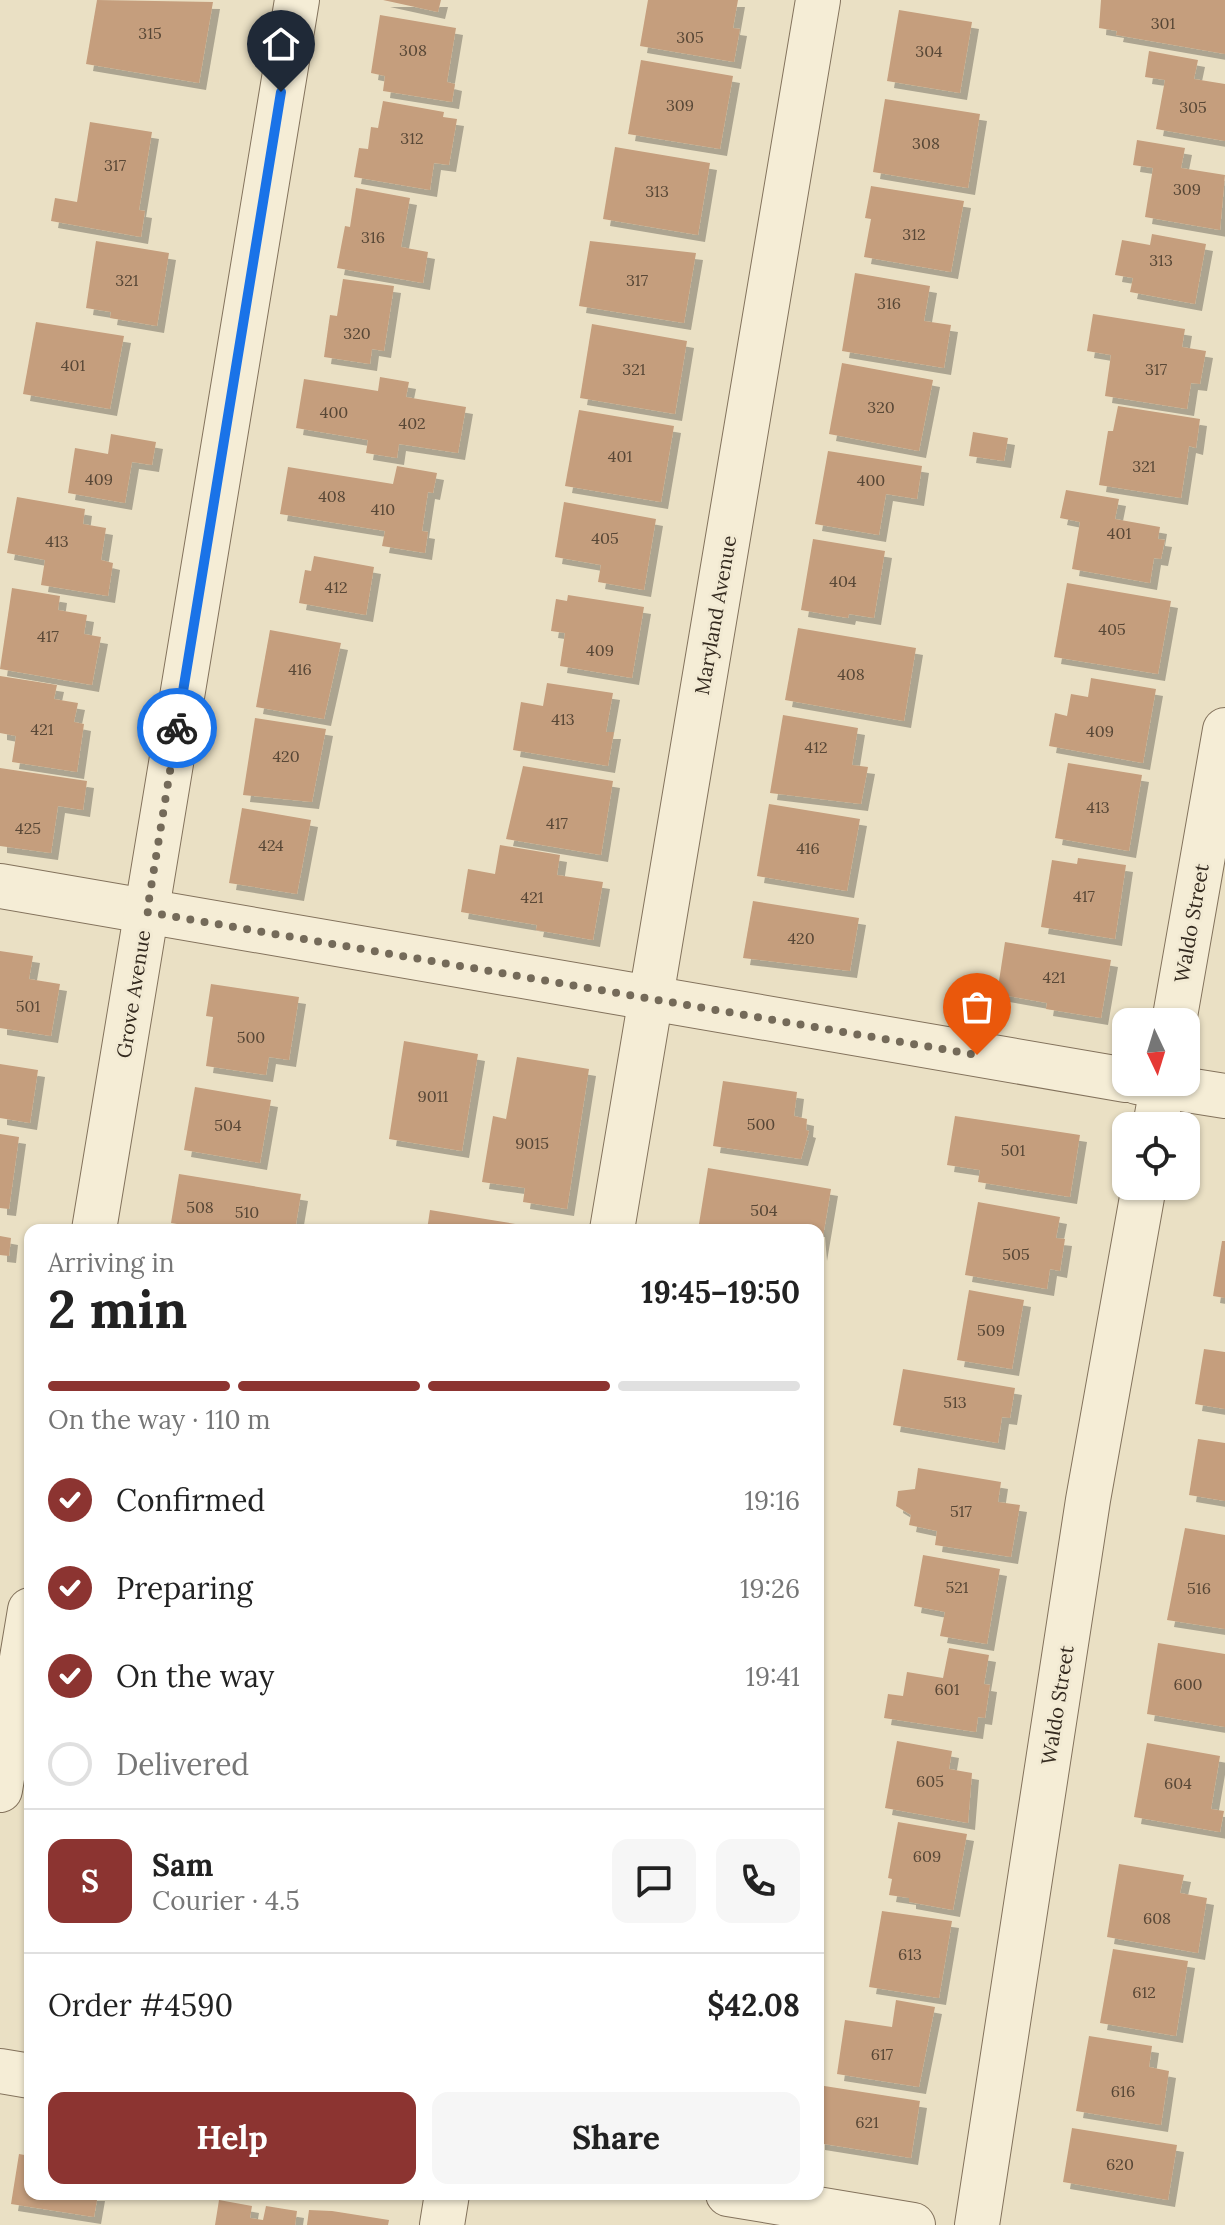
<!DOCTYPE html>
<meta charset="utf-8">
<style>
:root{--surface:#fff;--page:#f6f6f6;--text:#222;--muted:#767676;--line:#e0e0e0;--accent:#8c3431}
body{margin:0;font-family:Lora,serif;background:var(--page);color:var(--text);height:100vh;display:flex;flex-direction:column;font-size:30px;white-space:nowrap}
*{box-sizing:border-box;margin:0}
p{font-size:26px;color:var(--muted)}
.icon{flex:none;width:44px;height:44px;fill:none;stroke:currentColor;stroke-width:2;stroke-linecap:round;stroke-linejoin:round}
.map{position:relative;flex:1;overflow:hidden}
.sheet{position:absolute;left:24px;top:1224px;width:800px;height:976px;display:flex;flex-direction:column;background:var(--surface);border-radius:16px;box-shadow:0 2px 6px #0004}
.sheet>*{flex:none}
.needle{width:52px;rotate:176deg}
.buttons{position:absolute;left:1112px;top:1008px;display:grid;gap:16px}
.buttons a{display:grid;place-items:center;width:88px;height:88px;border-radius:16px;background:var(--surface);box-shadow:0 2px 6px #0004;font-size:40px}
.pin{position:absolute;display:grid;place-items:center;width:68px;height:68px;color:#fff;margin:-82px -34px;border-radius:50% 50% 50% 0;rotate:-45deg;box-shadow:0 0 8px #0007}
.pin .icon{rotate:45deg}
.courier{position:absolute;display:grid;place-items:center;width:80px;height:80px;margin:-40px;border:6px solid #1a73e8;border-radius:50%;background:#fff;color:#222;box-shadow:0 2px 10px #0007}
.head em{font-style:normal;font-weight:800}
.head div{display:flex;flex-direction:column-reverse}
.head{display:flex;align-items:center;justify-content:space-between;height:136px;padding:0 24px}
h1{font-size:52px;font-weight:800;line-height:60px}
.bar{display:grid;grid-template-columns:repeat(4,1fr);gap:12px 8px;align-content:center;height:96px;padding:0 24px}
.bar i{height:10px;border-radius:6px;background:var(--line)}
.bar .selected{background:var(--accent)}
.bar p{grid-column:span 4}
.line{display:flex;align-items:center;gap:20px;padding:0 24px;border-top:2px solid var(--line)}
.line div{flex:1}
.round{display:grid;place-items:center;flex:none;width:84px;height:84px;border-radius:16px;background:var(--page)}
ol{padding:0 24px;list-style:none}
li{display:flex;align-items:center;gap:24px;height:88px}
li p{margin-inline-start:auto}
li .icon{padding:8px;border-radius:50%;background:var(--accent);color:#fff;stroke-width:4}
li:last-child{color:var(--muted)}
li i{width:44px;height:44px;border:4px solid var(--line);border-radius:50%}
.primary-button{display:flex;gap:16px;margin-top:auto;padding:16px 24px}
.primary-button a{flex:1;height:92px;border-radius:16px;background:var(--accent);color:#fff;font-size:32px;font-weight:800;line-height:92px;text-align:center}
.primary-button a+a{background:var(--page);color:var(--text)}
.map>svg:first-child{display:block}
.building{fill:#c59e7d;filter:url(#shadow)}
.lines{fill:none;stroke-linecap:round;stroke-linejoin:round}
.minor-casing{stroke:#83725c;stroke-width:46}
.minor{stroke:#f5edd6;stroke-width:44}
.done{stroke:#746a59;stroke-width:8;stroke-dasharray:0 14.4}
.route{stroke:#1a73e8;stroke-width:10}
.labels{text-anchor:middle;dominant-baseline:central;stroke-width:6;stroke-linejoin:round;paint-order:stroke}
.number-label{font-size:16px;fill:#584736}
.street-label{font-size:20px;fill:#342a1f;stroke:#f2ead3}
</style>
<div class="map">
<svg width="1225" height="2225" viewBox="0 0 1225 2225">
<defs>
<filter id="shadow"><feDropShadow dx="7" dy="7" stdDeviation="0" flood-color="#0004"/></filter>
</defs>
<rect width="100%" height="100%" fill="#eae0c4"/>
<!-- building -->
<g class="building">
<path d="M97 0 213 2 199 83 86 64Z"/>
<path d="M383 0H441L438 12Z"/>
<path d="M648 0H738L733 28 740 29 734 62 640 46Z"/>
<path d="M1101 0H1225V54L1116 35 1117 31 1099 28Z"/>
<path d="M899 10 972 22 960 93 887 81Z"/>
<path d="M380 15 456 28 447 82 455 84 452 102 383 91 385 76 371 73Z"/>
<path d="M1149 51 1198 60 1194 79 1225 84V141L1156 129 1165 80 1145 77Z"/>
<path d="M641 60 733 76 720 149 628 134Z"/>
<path d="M885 99 980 114 968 188 873 172Z"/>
<path d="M383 101 444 112 443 117 457 119 449 165 434 163 430 190 354 177 359 148 368 149 371 127 378 128Z"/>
<path d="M90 122 152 132 139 210 145 211 141 237 51 221 55 198 77 202Z"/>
<path d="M1137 140 1185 148 1181 168 1225 175 1220 230 1145 217 1153 168 1133 165Z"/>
<path d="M615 147 710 163 698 235 603 219Z"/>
<path d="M871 186 964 201 951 272 864 257 871 219 865 218Z"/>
<path d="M356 188 410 198 401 247 428 252 423 283 337 268 345 226 350 227Z"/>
<path d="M1152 234 1206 244 1195 304 1130 292 1133 278 1115 275 1122 240 1150 245Z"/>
<path d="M96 241 169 253 157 326 110 318 111 312 86 308Z"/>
<path d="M590 241 696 253 684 323 579 306Z"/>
<path d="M855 273 930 286 924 321 951 325 944 368 842 351Z"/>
<path d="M343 279 394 286 384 351 372 349 370 364 324 357 330 315 337 316Z"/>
<path d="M1093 314 1185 329 1182 347 1206 351 1200 384 1191 383 1187 409 1105 396 1111 355 1087 351Z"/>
<path d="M36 322 124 336 110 409 23 394Z"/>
<path d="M592 324 687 341 675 414 580 398Z"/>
<path d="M842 363 933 380 919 451 829 434Z"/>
<path d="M380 377 409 382 406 397 466 407 458 453 399 444 397 458 366 453 368 440 296 428 304 379 378 391Z"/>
<path d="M1118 406 1200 419 1196 448 1189 446 1181 498 1099 485 1108 431H1113Z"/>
<path d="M579 410 674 426 661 502 565 486Z"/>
<path d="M973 432 1008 438 1004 461 969 456Z"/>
<path d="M111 434 156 442 152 465 132 462 125 503 68 493 75 448 108 454Z"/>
<path d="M828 451 922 466 917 499 886 494 879 535 815 524Z"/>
<path d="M397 466 437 473 433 493 428 492 422 531 428 532 425 553 382 546 385 531 280 514 288 467 393 484Z"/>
<path d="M1066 490 1119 499 1115 519 1160 527 1158 539 1165 540 1161 559 1154 558 1150 583 1072 569 1080 522 1060 518Z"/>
<path d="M17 497 85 509 83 524 106 528 101 560 113 563 108 596 41 585 45 560 7 553Z"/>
<path d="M564 502 656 519 644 590 598 582 601 565 555 557Z"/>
<path d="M813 539 885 551 874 618 849 614 848 618 801 610Z"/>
<path d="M314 556 374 567 366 615 299 603 305 570 311 571Z"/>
<path d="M1067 583 1171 601 1158 674 1054 657Z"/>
<path d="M12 588 60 596 58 610 87 615 84 634 101 637 92 685 0 669Z"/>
<path d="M568 595 644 607 632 678 560 666 565 633 551 631 556 599 567 601Z"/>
<path d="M798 628 916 648 904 721 785 700Z"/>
<path d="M270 630 341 643 324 719 256 707Z"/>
<path d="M0 676 57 685 54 699 78 703 74 722 84 724 77 772 12 762 16 736 0 733Z"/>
<path d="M1091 678 1156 689 1143 763 1049 746 1055 713 1067 716 1071 694 1088 697Z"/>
<path d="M547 683 613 693 606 732H614L608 766 513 750 521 702 543 706Z"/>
<path d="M783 715 858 728 852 765 868 767 861 804 770 793Z"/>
<path d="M255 718 326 729 312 802 243 795Z"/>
<path d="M1068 763 1142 775 1129 851 1055 838Z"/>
<path d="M523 766 613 781 601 855 506 839Z"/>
<path d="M0 768 87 781 83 810 58 806 51 853 0 846Z"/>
<path d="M769 804 860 819 847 891 757 876Z"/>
<path d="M242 808 311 820 297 894 229 883Z"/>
<path d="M500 845 560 855 557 875 603 882 593 940 536 930 537 925 461 912 468 869 495 874Z"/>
<path d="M1078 858 1126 865 1115 939 1041 927 1052 860 1077 864Z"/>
<path d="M753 901 859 918 850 971 743 958Z"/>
<path d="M1005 942 1111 960 1101 1018 1046 1009 1047 1003 997 994Z"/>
<path d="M0 951 33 956 29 979 60 984 51 1036 0 1028Z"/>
<path d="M211 984 299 997 289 1060 269 1057 266 1075 206 1066 213 1017 206 1016Z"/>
<path d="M404 1041 478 1054 462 1151 389 1139Z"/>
<path d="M517 1057 589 1069 567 1209 523 1202 525 1188 482 1182 493 1116 506 1119Z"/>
<path d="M0 1064 38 1070 30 1123 0 1118Z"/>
<path d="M723 1081 797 1092 794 1116 807 1119 806 1130 809 1131 801 1159 713 1146Z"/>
<path d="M195 1087 271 1100 260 1163 184 1150Z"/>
<path d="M955 1116 1080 1135 1070 1197 978 1182 980 1170 947 1165Z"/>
<path d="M0 1134 19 1137 9 1209 0 1208Z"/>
<path d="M708 1168 831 1189 820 1254 818 1230H698Z"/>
<path d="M179 1174 301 1194 295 1230H213L171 1223Z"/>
<path d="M978 1202 1060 1217 1056 1238 1065 1239 1060 1271 1050 1269 1047 1289 965 1275Z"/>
<path d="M430 1210 540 1228V1230H427Z"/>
<path d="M0 1236 11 1238 9 1256 0 1255Z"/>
<path d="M1222 1241H1225V1298L1213 1296Z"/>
<path d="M969 1290 1024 1300 1012 1369 957 1360Z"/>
<path d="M1204 1349 1225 1352V1409L1195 1404Z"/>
<path d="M903 1369 1015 1388 1010 1418 1002 1417 998 1443 893 1425Z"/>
<path d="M1198 1439 1225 1443V1501L1189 1495Z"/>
<path d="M918 1468 1001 1482 998 1502 1020 1505 1011 1557 935 1545 937 1531 909 1525 911 1515 896 1506 898 1491 915 1489Z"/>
<path d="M1185 1528 1225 1535V1629L1167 1620Z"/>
<path d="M923 1555 1000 1569 987 1644 940 1636 945 1612 914 1606Z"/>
<path d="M1158 1643 1225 1654V1727L1147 1714Z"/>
<path d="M949 1648 989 1655 984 1684 990 1685 985 1718 978 1717 976 1732 884 1718 888 1694 903 1696 907 1672 943 1678Z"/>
<path d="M897 1741 952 1751 949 1769 972 1773 968 1823 885 1808Z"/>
<path d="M1147 1743 1220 1756 1211 1809 1224 1811 1220 1832 1134 1817Z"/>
<path d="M898 1822 967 1834 953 1910 909 1902V1898L889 1895 892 1879 888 1878Z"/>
<path d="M1119 1864 1184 1875 1180 1893 1207 1898 1198 1953 1107 1937Z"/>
<path d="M882 1911 952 1921 939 1998 869 1987Z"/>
<path d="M1113 1949 1188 1961 1176 2036 1100 2023Z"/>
<path d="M896 2000 935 2007 919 2087 837 2074 845 2020 892 2027Z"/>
<path d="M1089 2036 1152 2046 1149 2067 1169 2071 1161 2125 1076 2111Z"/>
<path d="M818 2085 920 2101 911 2158 818 2143Z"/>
<path d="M1072 2128 1177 2145 1168 2200 1063 2182Z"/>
<path d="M19 2154 30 2156V2194H98L94 2217 11 2204Z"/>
<path d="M219 2200 252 2206 250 2218 263 2220 266 2206 297 2211 295 2225H215Z"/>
<path d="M309 2210 332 2211 389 2220 388 2225H307Z"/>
</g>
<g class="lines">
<!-- minor casing -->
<g class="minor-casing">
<g id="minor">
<path d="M0 886 1126 1080"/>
<path d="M1174 1022 1225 730"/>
<path d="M1137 1082 1225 1096"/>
<path d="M1155 1126 1163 1082"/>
<path d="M94 1230 297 0"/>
<path d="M612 1230 818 0"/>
<path d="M0 1790 30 1610"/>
<path d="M0 2071 30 2076"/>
<path d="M728 2194 913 2225"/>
<path d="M442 2225 447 2194"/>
<path d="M977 2225 1088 1500 1144 1186"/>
</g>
</g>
<!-- minor -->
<use href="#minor" class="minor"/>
</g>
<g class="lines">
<!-- done -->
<path class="done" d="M177 728 147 912 977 1055"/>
<!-- route -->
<path class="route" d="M177 728 281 92"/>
</g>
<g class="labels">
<!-- number labels -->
<g class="number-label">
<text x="1163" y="23">301</text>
<text x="150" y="33">315</text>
<text x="690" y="37">305</text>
<text x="413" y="50">308</text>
<text x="929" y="51">304</text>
<text x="680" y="105">309</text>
<text x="1193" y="107">305</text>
<text x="412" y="138">312</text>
<text x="926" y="143">308</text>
<text x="115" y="165">317</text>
<text x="1187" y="189">309</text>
<text x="657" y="191">313</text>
<text x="914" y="234">312</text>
<text x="373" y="237">316</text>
<text x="1161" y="260">313</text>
<text x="127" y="280">321</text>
<text x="637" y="280">317</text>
<text x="889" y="303">316</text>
<text x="357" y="333">320</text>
<text x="73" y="365">401</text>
<text x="634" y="369">321</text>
<text x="1156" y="369">317</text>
<text x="881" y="407">320</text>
<text x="334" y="412">400</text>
<text x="412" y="423">402</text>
<text x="620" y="456">401</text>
<text x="1144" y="466">321</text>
<text x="99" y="479">409</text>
<text x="871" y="480">400</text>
<text x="332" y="496">408</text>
<text x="383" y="509">410</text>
<text x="1119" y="533">401</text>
<text x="605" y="538">405</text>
<text x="57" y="541">413</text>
<text x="843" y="581">404</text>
<text x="336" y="587">412</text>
<text x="1112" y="629">405</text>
<text x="48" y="636">417</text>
<text x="600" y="650">409</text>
<text x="300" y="669">416</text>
<text x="851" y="674">408</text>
<text x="563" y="719">413</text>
<text x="42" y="729">421</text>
<text x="1100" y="731">409</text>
<text x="816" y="747">412</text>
<text x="286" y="756">420</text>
<text x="1098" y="807">413</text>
<text x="557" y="823">417</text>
<text x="28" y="828">425</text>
<text x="271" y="845">424</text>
<text x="808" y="848">416</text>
<text x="1084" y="896">417</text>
<text x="532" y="897">421</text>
<text x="801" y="938">420</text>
<text x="1054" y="977">421</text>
<text x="28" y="1006">501</text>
<text x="251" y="1037">500</text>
<text x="433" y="1096">9011</text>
<text x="761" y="1124">500</text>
<text x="228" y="1125">504</text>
<text x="532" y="1143">9015</text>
<text x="1013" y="1150">501</text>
<text x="200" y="1207">508</text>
<text x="764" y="1210">504</text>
<text x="247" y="1212">510</text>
<text x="1016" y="1254">505</text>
<text x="991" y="1330">509</text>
<text x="955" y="1402">513</text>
<text x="961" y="1511">517</text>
<text x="957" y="1587">521</text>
<text x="1199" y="1588">516</text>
<text x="1188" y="1684">600</text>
<text x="947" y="1689">601</text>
<text x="930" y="1781">605</text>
<text x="1178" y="1783">604</text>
<text x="927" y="1856">609</text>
<text x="1157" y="1918">608</text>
<text x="910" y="1954">613</text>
<text x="1144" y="1992">612</text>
<text x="882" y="2054">617</text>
<text x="1123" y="2091">616</text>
<text x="867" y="2122">621</text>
<text x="1120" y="2164">620</text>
</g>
<!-- street labels -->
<g class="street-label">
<text transform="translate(715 615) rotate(-80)">Maryland Avenue</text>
<text transform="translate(1191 923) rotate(-80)">Waldo Street</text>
<text transform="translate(133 994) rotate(-81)">Grove Avenue</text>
<text transform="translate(1057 1705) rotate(-81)">Waldo Street</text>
</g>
</g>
</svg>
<div class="buttons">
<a><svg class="needle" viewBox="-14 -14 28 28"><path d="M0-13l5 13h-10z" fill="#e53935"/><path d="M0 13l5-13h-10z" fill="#767676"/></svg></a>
<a><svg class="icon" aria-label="locate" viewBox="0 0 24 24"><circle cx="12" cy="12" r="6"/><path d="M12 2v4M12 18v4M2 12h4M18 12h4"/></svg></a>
</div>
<div class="pin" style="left:977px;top:1055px;background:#ea580c"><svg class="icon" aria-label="bag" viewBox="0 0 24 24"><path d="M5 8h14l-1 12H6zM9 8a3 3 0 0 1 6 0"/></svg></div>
<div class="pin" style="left:281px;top:92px;background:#1f2937"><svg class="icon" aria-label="home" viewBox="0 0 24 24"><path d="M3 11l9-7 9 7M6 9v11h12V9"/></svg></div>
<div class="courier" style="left:177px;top:728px"><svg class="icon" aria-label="bike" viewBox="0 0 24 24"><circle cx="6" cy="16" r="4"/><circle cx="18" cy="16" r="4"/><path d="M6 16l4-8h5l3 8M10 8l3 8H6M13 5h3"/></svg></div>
<section class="sheet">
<div class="head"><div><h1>2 min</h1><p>Arriving in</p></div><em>19:45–19:50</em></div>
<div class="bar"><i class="selected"></i><i class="selected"></i><i class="selected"></i><i></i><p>On the way · 110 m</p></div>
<ol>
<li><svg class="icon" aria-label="check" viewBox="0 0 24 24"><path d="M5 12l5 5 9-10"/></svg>Confirmed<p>19:16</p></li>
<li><svg class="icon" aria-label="check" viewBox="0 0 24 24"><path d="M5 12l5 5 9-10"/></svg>Preparing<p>19:26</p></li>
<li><svg class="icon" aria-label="check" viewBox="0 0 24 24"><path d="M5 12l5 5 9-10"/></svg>On the way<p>19:41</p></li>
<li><i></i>Delivered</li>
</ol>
<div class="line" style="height:144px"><b class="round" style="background:var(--accent);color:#fff">S</b><div><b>Sam</b><p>Courier · 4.5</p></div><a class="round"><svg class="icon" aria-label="chat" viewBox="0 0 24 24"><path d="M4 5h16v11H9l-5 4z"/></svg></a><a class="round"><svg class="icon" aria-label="phone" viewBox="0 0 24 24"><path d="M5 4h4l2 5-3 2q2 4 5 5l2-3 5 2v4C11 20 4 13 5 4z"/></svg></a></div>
<div class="line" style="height:104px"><div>Order #4590</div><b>$42.08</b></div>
<div class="primary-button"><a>Help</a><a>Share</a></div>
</section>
</div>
